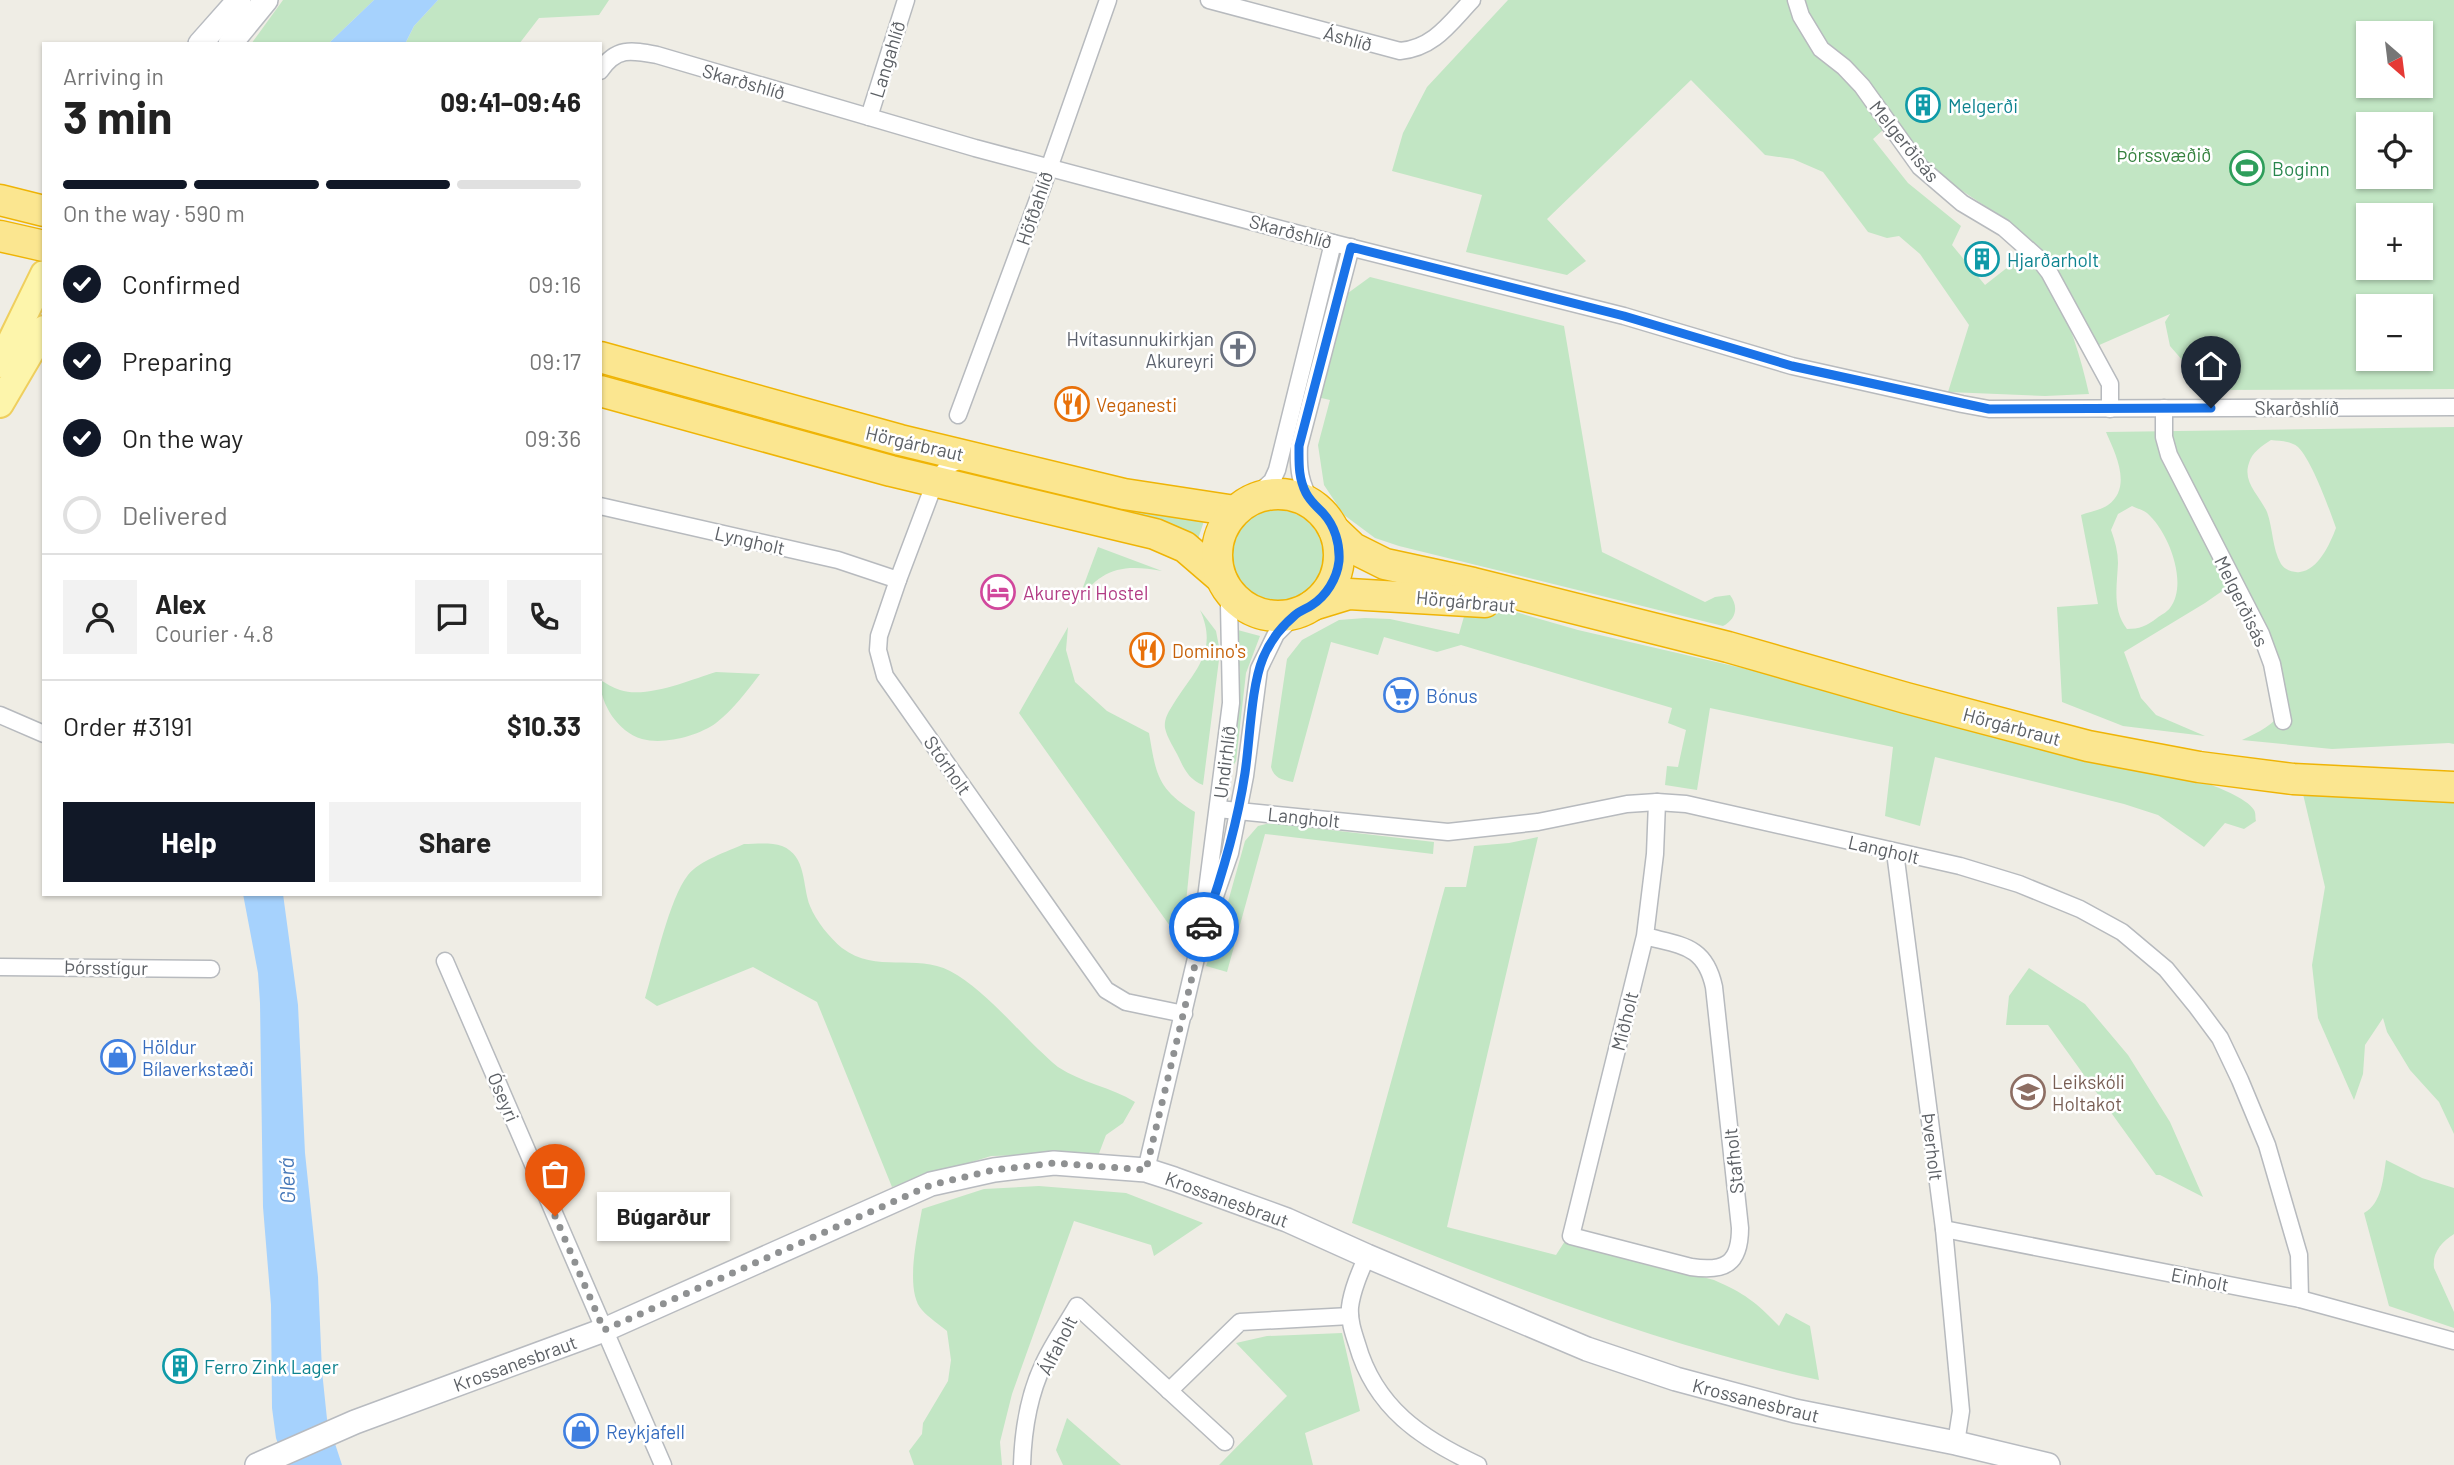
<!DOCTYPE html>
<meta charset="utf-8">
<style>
:root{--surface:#fff;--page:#f2f2f2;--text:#222;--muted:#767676;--line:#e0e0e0;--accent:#111827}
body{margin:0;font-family:Barlow,sans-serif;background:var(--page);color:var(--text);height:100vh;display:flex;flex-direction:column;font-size:26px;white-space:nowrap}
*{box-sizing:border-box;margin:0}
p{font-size:23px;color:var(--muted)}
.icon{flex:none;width:38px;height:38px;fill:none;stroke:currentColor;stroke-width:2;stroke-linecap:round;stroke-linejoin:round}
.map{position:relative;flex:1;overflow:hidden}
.details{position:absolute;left:42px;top:42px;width:560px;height:854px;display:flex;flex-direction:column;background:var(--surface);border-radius:0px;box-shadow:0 2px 5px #0004}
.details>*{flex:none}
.needle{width:46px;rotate:152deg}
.controls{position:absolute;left:2356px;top:21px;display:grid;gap:14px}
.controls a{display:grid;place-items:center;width:77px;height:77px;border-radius:0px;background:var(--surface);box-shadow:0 2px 5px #0004;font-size:35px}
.pin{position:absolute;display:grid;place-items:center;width:60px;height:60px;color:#fff;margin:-72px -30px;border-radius:50% 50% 50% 0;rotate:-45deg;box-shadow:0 0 7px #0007}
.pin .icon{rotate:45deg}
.courier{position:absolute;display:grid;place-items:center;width:70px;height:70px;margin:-35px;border:5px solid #1a73e8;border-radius:50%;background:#fff;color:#222;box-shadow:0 2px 9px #0007}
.bubble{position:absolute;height:49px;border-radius:0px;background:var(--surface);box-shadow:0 2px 5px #0004;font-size:23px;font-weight:700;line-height:49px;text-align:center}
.head em{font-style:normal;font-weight:700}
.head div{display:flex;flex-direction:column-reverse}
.head{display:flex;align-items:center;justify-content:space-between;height:119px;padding:0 21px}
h1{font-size:46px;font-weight:700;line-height:52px}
.bar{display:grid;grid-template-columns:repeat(4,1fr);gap:10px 7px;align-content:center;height:84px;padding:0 21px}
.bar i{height:9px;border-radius:5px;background:var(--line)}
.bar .active{background:var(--accent)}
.bar p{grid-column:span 4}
.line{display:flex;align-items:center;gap:18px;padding:0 21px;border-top:2px solid var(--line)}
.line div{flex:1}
.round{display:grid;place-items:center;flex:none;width:74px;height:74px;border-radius:0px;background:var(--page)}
ol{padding:0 21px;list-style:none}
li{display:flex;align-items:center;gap:21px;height:77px}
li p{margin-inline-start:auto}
li .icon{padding:7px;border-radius:50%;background:var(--accent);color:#fff;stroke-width:4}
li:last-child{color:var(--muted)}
li i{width:38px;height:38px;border:4px solid var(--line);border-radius:50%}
.primary-button{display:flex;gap:14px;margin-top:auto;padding:14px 21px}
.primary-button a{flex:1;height:80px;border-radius:0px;background:var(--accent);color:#fff;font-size:28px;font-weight:700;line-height:80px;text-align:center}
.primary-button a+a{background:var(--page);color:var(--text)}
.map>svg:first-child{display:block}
.green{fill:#c2e6c4;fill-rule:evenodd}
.water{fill:#a6d2fd}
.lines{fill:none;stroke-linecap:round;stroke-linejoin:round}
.street-casing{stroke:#b7babe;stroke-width:19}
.secondary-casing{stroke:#b8bbc0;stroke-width:26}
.primary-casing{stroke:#efcf5e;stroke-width:30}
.highway-casing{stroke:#efb405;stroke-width:33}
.street{stroke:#fff;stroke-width:16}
.secondary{stroke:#fff;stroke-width:23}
.primary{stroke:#fdf5ab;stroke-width:26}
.highway{stroke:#fbe690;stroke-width:30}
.done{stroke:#8f9192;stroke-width:7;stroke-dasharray:0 12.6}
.route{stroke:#1a73e8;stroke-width:9}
.labels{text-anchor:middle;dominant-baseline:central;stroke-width:5;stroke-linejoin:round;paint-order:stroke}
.street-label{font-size:19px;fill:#5c6065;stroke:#fff}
.culture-label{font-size:19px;fill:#0d838f;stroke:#fff;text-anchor:start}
.park-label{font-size:19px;fill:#36823f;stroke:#fff}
.leisure-label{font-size:19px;fill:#27864d;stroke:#fff;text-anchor:start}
.worship-label{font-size:19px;fill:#5b616d;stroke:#fff;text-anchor:end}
.food-label{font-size:19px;fill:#c56008;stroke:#fff;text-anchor:start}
.hotel-label{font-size:19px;fill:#b23c85;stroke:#fff;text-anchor:start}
.shop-label{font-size:19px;fill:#366cbe;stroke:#fff;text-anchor:start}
.education-label{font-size:19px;fill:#785e54;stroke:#fff;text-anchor:start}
.water-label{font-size:21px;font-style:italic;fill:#4577b8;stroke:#fff}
</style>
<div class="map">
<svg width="2454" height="1465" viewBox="0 0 2454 1465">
<rect width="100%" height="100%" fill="#efede5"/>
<!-- green -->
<g class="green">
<path d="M283 0H374L328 44H251Z"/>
<path d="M438 0H609L599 15 539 18 519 44H405L414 26Z"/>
<path d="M1508 0H2454V389L2208 390 2170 346 2165 322 2170 314 2097 346 2050 261 2008 221 1941 177 1911 146 1893 121 1873 139 1908 183 1961 226 1952 245 1985 285 2022 256C2031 265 2043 274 2049 285 2069 317 2081 358 2089 394L2045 396 1948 392 1969 325 1920 254 1899 236 1887 238 1868 232 1823 172 1793 159 1765 155 1691 80 1547 219 1586 261 1567 275 1466 252 1482 195 1392 171 1403 133 1427 87ZM2368 33H2420V86H2368ZM2368 124H2420V177H2368ZM2368 215H2420V268H2368ZM2368 306H2420V359H2368Z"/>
<path d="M1370 277 1564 326 1602 552 1705 602 1715 597 1730 595C1739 607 1736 619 1723 626L1399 546 1375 538 1344 515 1324 485 1318 445 1330 400 1317 397 1348 293Z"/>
<path d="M2454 427V744L2449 743 2332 749 2242 740C2259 732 2274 725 2284 709L2238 580 2205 603 2124 652 2141 698 2156 715 2205 736 2123 726 2062 702 2057 607 2098 604 2081 515C2089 512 2101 510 2108 505 2133 487 2115 453 2106 432ZM2271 440C2280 441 2291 441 2298 447 2312 461 2329 508 2336 528 2330 544 2318 570 2300 572 2293 573 2285 570 2281 564 2272 548 2273 528 2267 512 2260 496 2242 482 2249 463 2252 452 2262 446 2271 440ZM2132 506C2136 508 2143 510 2147 513 2168 531 2189 583 2170 608 2167 612 2161 615 2157 618 2147 626 2139 629 2127 629 2112 610 2117 586 2118 563 2118 552 2115 541 2111 530L2118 514Z"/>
<path d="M968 470 1204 521 1197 542 1174 528Z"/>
<circle cx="1277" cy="556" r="46"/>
<path d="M1098 547 1162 571C1121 563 1098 569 1076 606Z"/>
<path d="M1487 609 1512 611 1578 630 1967 720 2203 782C2215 786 2247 798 2254 810 2256 813 2255 817 2256 821L2244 829 2225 823 2204 847 2158 815 2124 804 1935 757 1920 826 1885 816 1893 747 1710 708 1697 790 1665 785 1667 766 1678 767 1686 730 1668 723 1672 708 1461 645 1437 652 1384 637 1378 655 1331 642 1293 782C1282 780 1274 778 1271 767L1287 659 1302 640 1339 620 1365 618 1390 619 1459 634 1465 613Z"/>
<path d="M1200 610 1216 631 1220 652 1203 785C1190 780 1185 771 1179 758 1175 749 1167 738 1165 728 1164 721 1167 714 1171 708 1191 673 1220 654 1200 610Z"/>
<path d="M1068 627 1066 650 1075 682 1107 711 1149 733C1156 774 1157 789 1195 812L1182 943 1019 713Z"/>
<path d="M1234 629 1260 636 1246 673 1236 761 1233 766 1231 760 1240 672Z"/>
<path d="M716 672 760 674C747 691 733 710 716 723 698 736 664 745 642 739 618 732 600 704 600 680 606 683 613 688 620 690 646 699 690 680 716 672Z"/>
<path d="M2303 794 2454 800V1134L2439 1102 2410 1070 2387 1032 2383 1018 2365 1045 2363 1074 2354 1100 2318 1018 2312 965 2325 887Z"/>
<path d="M1270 823 1434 842 1433 854 1265 834 1227 972 1206 966 1226 909 1245 841 1258 826Z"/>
<path d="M1538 837 1447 1227 1556 1255 1565 1241 1714 1280C1744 1293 1756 1302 1779 1326L1786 1313 1810 1326 1819 1380C1659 1345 1504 1284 1352 1223L1445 887H1466L1474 846 1509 843Z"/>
<path d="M744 844C755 844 771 842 782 846 807 856 802 886 810 906 816 921 830 938 842 948 876 974 916 953 950 971 982 988 1012 1024 1038 1049 1044 1054 1051 1062 1058 1067 1082 1083 1111 1087 1135 1102L1123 1123 1106 1135 1098 1156 1054 1154 991 1156 892 1187 817 1002 753 967 657 1006 645 998C655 966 669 899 688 875 700 860 727 852 744 844Z"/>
<path d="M2029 968 2085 1004 2128 1055 2170 1122 2203 1197 2160 1175H2156L2048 1025H2006L2009 996Z"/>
<path d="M2386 1160 2422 1178 2454 1188V1234C2442 1242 2432 1252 2434 1268L2454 1312V1328L2389 1306 2364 1213C2382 1203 2383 1179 2386 1160Z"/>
<path d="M1039 1186 1126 1193 1203 1223 1154 1256 1151 1245 1074 1221 1012 1394 1000 1442 1002 1465H914L909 1451 922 1434 923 1423 948 1381 951 1360 947 1331C939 1324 929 1318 922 1310 904 1291 918 1233 922 1209L984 1189Z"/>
<path d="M1342 1333 1360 1411 1305 1433 1313 1465H1219L1287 1396 1236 1343 1267 1336Z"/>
<path d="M1067 1418 1121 1465H1063L1056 1450Z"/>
</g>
<!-- water -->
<g class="water">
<path d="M374 0H438L414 26 405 44H328Z"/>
<path d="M243 894H283L298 1005 305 1153 318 1277 322 1371 327 1419 342 1465H285L276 1438 272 1408 271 1305 263 1207 260 1003 258 973Z"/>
</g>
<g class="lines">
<!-- street casing -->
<g class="street-casing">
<g id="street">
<path d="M1209 0 1400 51C1434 48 1450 23 1472 0"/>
<path d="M1796 0 1801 16 1821 49 1844 67 1862 86 1920 167 1962 203 2004 228 2039 259 2049 272 2110 384V409"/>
<path d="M600 71C616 47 631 50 657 55L975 148 1333 243 1624 316 1792 366 1962 404 1989 409 2454 407"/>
<path d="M869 117 906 0"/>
<path d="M2164 408V437L2169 455 2261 634 2272 664 2283 721"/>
<path d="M958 415 1041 191 1108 0"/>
<path d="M965 458 949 465 935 482 898 580 879 636 878 650 885 676 1106 990 1126 1002 1184 1014"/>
<path d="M1252 499 1272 481 1277 470 1333 243"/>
<path d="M1312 503C1300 484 1298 469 1299 446L1351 247"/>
<path d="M600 506 838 560 898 580"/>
<path d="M0 715 44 734"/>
<path d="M1218 809 1448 832 1538 822 1627 804 1657 802 1686 804 1960 866 2019 884 2080 909 2122 932 2166 969 2197 1007 2220 1038 2240 1080 2267 1145 2299 1255 2300 1299"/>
<path d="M1895 852 1944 1229 1961 1411 1956 1443"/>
<path d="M1213 902 1230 853 1245 776 1259 669 1276 634 1297 613"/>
<path d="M1645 936C1682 946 1705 945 1714 987L1740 1228C1740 1264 1725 1272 1691 1267L1571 1236 1645 936 1655 854 1657 802"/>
<path d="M445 961 663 1465"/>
<path d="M0 967 211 969"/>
<path d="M1146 1170 1201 937 1231 703 1229 604 1225 586"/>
<path d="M1944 1229 2300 1299 2454 1341"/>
<path d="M1367 1256C1360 1272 1352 1290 1350 1307 1349 1320 1353 1332 1357 1344 1375 1408 1422 1439 1478 1465"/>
<path d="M1169 1391 1240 1322 1350 1316"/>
<path d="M1022 1465C1023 1432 1029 1394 1044 1363 1053 1344 1066 1325 1077 1306L1225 1442"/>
</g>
</g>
<!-- secondary casing -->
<g class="secondary-casing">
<g id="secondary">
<path d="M200 44 239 0"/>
<path d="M230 44 266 0"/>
<path d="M257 1465 355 1422 604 1330 931 1184 994 1170 1054 1163 1146 1170 1174 1179 1287 1220 1367 1256 1587 1349 1676 1379 1795 1411 1956 1443 2048 1465"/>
</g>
</g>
<!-- primary casing -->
<g class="primary-casing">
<g id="primary">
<path d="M0 364 44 274"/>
<path d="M0 404 44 329"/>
</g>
</g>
<!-- highway casing -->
<g class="highway-casing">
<g id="highway">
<path d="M0 200 44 211"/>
<path d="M0 236 44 246"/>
<path d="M600 357 900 440 1124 494 1235 511"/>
<path d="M600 391 891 471 1155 534 1185 547 1221 578"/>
<circle cx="1278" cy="555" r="61"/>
<path d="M1334 530 1353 548 1385 564 1473 583 1728 647 1906 698 2088 746 2199 767 2293 779 2454 787"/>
<path d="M1313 605 1349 594 1485 602"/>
</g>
</g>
<!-- street -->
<use href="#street" class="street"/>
<!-- secondary -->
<use href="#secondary" class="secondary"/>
<!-- primary -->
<use href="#primary" class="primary"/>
<!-- highway -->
<use href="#highway" class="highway"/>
</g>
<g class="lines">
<!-- done -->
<path class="done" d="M555 1216 604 1330 931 1185 994 1170 1054 1163 1146 1170 1204 927"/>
<!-- route -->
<path class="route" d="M1204 927C1222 876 1237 826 1245 773 1250 740 1251 687 1263 658 1270 641 1280 628 1294 616 1299 611 1306 609 1312 605 1326 596 1337 579 1339 561 1340 544 1335 526 1323 513 1316 506 1310 501 1306 493 1298 477 1299 463 1299 446L1351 247 1624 316 1792 366 1989 409 2211 408"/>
</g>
<!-- icons -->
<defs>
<g id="building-ring" transform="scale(1.75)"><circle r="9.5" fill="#fff" stroke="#0f9aa8" stroke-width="1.5"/><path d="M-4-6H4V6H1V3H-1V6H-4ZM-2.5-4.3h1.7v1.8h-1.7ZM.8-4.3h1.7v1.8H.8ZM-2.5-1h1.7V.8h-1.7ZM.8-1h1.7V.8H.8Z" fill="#0f9aa8"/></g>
<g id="stadium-ring" transform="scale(1.75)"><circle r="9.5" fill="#fff" stroke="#2e9e5b" stroke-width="1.5"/><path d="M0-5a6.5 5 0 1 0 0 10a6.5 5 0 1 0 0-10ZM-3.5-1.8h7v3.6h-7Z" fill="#2e9e5b"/></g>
<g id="church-ring" transform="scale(1.75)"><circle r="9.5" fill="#fff" stroke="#6b7280" stroke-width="1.5"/><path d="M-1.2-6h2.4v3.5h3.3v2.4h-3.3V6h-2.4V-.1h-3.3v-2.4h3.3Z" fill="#6b7280"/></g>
<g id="restaurant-ring" transform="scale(1.75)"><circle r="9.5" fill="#fff" stroke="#e8710a" stroke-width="1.5"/><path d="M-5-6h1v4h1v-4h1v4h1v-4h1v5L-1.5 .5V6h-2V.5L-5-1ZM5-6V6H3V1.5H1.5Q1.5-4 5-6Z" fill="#e8710a"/></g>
<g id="hotel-ring" transform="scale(1.75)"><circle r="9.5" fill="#fff" stroke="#d1479c" stroke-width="1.5"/><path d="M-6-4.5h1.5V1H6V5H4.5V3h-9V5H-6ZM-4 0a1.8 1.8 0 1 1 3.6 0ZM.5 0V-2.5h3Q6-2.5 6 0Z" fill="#d1479c"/></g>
<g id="supermarket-ring" transform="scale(1.75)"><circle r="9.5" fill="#fff" stroke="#3f7fe0" stroke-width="1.5"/><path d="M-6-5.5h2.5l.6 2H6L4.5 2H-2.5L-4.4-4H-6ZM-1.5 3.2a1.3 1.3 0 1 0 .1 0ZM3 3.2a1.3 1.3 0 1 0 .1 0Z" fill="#3f7fe0"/></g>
<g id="shop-ring" transform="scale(1.75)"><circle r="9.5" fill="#fff" stroke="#3f7fe0" stroke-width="1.5"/><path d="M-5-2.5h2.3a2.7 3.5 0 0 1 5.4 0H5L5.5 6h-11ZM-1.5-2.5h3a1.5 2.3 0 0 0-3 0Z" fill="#3f7fe0"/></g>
<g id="school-ring" transform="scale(1.75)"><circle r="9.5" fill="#fff" stroke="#8d6e63" stroke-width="1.5"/><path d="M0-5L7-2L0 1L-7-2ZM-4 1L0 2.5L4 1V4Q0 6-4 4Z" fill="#8d6e63"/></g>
</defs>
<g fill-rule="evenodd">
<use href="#building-ring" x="1923" y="105"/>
<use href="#stadium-ring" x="2247" y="168"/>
<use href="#building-ring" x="1982" y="259"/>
<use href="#church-ring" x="1238" y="349"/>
<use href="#restaurant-ring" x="1072" y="404"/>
<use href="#hotel-ring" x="998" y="592"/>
<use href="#restaurant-ring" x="1147" y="650"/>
<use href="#supermarket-ring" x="1401" y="695"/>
<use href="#shop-ring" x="118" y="1057"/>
<use href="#school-ring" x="2028" y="1092"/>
<use href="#building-ring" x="180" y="1366"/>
<use href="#shop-ring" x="581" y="1431"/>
</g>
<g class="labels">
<!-- street labels -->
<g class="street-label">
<text transform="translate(1348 38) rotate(15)">Áshlíð</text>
<text transform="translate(887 59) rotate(-73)">Langahlíð</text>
<text transform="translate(744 81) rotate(16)">Skarðshlíð</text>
<text transform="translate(1905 141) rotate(51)">Melgerðisás</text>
<text transform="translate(1034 208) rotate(-71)">Höfðahlíð</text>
<text transform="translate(1291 231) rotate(15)">Skarðshlíð</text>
<text x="2297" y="407">Skarðshlíð</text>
<text transform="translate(915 443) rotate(13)">Hörgárbraut</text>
<text transform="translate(750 540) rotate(13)">Lyngholt</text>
<text transform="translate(1466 601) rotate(5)">Hörgárbraut</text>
<text transform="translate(2242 601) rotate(64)">Melgerðisás</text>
<text transform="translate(2012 726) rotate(15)">Hörgárbraut</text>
<text transform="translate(1224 762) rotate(-83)">Undirhlíð</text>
<text transform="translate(948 765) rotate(55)">Stórholt</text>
<text transform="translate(1304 817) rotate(6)">Langholt</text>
<text transform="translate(1884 849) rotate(13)">Langholt</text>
<text transform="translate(106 967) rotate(1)">Þórsstígur</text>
<text transform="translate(1624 1021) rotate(-76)">Miðholt</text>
<text transform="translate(504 1097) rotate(67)">Óseyri</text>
<text transform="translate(1933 1147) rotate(83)">Þverholt</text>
<text transform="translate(1733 1161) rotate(-96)">Stafholt</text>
<text transform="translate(1227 1199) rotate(20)">Krossanesbraut</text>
<text transform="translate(2200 1279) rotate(11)">Einholt</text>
<text transform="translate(1057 1345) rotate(-63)">Álfaholt</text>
<text transform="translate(515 1363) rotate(-20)">Krossanesbraut</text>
<text transform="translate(1756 1400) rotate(14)">Krossanesbraut</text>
</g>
<!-- culture labels -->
<g class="culture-label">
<text x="1948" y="105">Melgerði</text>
<text x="2007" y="259">Hjarðarholt</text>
<text x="204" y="1366">Ferro Zink Lager</text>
</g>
<!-- park labels -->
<g class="park-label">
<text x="2164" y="154">Þórssvæðið</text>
</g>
<!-- leisure labels -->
<g class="leisure-label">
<text x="2272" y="168">Boginn</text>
</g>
<!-- worship labels -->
<g class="worship-label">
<text x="1214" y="338">Hvítasunnukirkjan<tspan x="1214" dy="22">Akureyri</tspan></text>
</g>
<!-- food labels -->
<g class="food-label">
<text x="1096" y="404">Veganesti</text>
<text x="1172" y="650">Domino's</text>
</g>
<!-- hotel labels -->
<g class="hotel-label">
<text x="1023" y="592">Akureyri Hostel</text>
</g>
<!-- shop labels -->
<g class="shop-label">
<text x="1426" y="695">Bónus</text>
<text x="142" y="1046">Höldur<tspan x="142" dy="22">Bílaverkstæði</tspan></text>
<text x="606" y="1431">Reykjafell</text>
</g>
<!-- education labels -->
<g class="education-label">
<text x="2052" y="1081">Leikskóli<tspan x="2052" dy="22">Holtakot</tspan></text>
</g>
<!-- water labels -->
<g class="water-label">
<text transform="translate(286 1181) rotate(-92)">Glerá</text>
</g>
</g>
</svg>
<div class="controls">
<a><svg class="needle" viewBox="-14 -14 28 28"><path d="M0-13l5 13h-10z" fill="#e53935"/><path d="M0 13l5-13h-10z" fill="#767676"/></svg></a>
<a><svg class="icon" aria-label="locate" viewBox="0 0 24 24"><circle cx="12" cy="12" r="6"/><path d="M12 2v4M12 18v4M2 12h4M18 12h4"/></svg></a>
<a>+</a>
<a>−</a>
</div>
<div class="pin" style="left:555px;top:1216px;background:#ea580c"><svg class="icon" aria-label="bag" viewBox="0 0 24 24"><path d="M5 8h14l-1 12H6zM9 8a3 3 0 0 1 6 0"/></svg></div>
<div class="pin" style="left:2211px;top:408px;background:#1f2937"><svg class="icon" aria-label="home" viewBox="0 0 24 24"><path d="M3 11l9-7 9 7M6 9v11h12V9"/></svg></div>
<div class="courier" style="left:1204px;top:927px"><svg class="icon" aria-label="car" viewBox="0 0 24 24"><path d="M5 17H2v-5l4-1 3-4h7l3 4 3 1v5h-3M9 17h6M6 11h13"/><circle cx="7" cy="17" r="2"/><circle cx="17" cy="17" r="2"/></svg></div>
<div class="bubble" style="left:597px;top:1192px;width:133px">Búgarður</div>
<section class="details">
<div class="head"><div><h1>3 min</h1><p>Arriving in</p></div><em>09:41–09:46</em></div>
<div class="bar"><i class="active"></i><i class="active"></i><i class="active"></i><i></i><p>On the way · 590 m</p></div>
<ol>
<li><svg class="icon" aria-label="check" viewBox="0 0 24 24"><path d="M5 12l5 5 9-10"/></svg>Confirmed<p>09:16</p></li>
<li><svg class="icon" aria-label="check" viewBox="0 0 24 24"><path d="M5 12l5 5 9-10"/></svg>Preparing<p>09:17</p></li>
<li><svg class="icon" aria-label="check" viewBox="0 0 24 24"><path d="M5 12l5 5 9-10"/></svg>On the way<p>09:36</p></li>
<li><i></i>Delivered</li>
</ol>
<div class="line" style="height:126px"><a class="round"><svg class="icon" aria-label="person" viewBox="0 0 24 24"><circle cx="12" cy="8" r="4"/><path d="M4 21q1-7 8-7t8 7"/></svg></a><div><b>Alex</b><p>Courier · 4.8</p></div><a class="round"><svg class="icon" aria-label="chat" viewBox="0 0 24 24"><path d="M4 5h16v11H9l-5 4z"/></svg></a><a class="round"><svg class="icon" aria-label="phone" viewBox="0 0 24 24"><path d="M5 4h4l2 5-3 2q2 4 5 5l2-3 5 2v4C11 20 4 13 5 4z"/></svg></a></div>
<div class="line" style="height:91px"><div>Order #3191</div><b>$10.33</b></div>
<div class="primary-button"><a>Help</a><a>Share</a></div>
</section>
</div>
